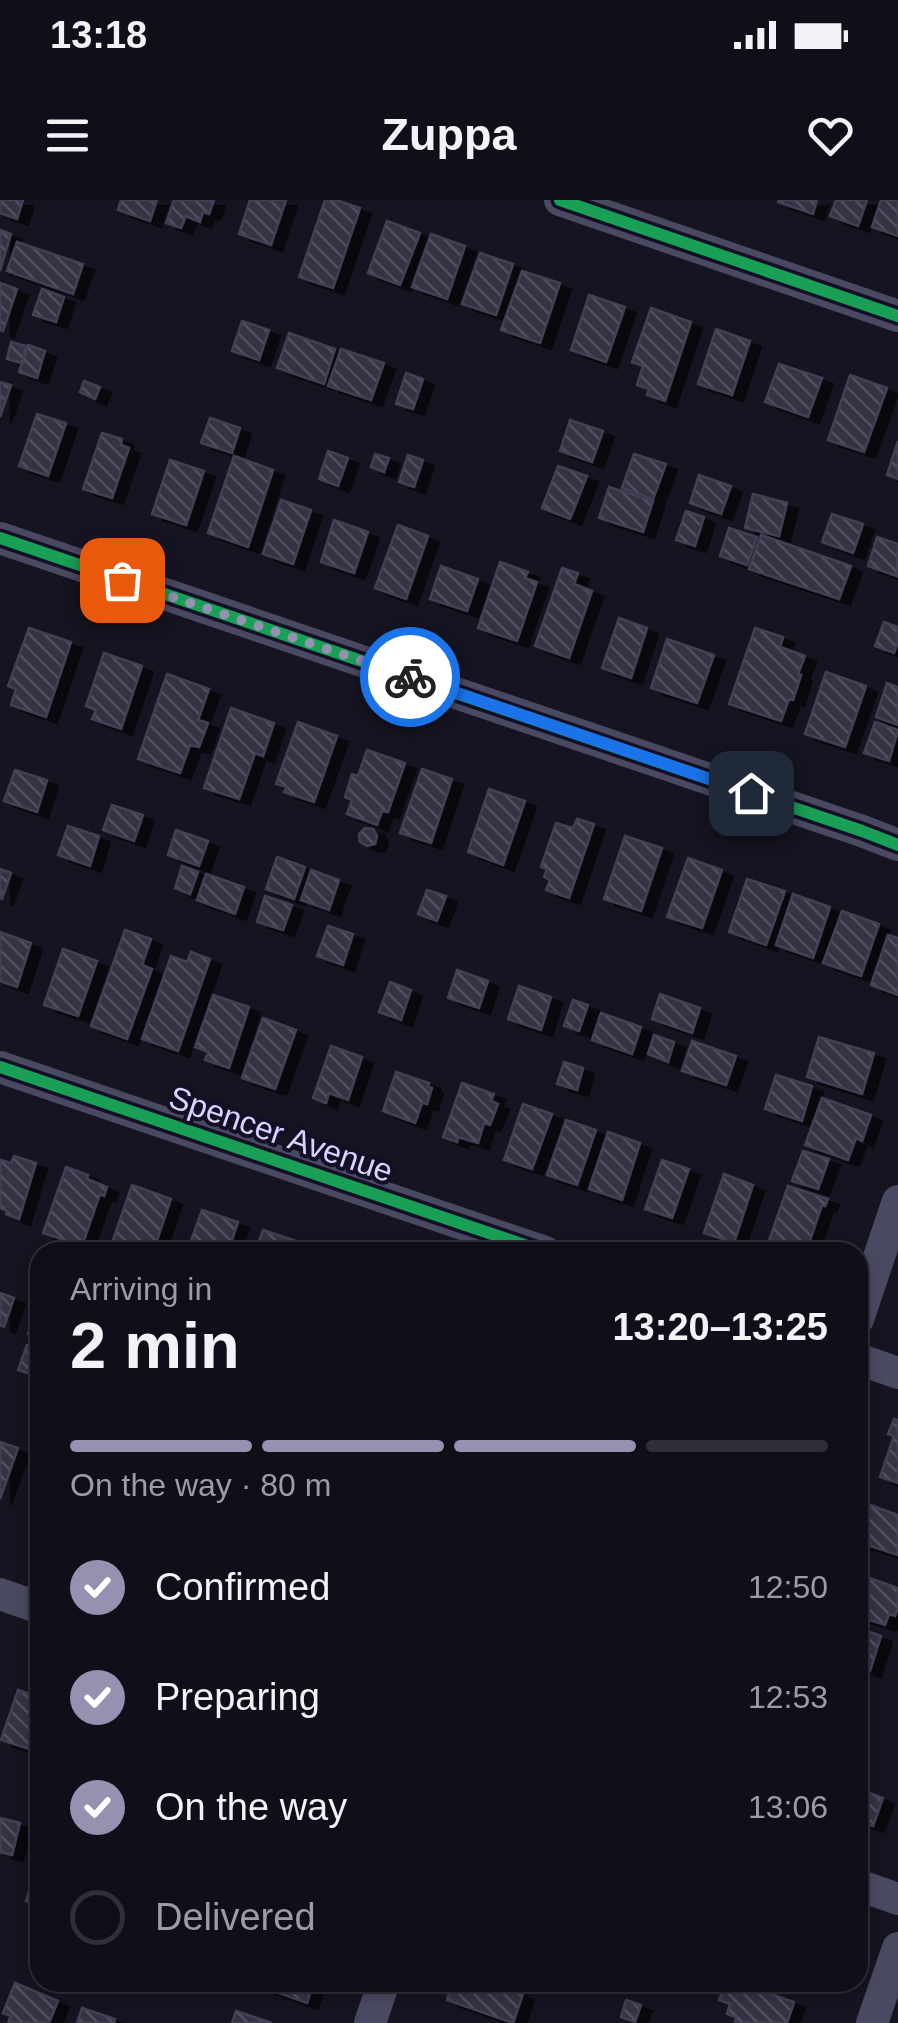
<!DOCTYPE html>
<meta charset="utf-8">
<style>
:root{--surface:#100f19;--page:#1e1d26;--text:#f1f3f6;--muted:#9c9ca2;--line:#302f38;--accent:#9591b1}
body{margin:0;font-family:Arial,sans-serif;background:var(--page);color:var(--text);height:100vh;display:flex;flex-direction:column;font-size:38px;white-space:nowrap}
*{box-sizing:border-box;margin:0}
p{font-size:32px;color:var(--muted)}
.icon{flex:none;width:55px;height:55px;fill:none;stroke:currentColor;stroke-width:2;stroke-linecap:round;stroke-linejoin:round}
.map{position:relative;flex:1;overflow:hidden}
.panel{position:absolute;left:30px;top:1042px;width:838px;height:750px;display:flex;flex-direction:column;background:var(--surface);border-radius:30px;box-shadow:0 5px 15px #0003,0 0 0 2px var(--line)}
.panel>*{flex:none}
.pin{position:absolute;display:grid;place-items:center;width:85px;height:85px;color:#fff;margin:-42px;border-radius:20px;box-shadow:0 5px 15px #0006}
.courier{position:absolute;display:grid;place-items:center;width:100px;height:100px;margin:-50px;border:8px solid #1a73e8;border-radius:50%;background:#fff;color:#222;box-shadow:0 2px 12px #0007}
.summary em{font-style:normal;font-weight:600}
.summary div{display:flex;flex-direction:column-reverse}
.summary{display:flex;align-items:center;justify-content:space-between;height:170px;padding:0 40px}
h1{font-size:65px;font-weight:600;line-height:75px}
.bar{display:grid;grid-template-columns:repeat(4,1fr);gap:15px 10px;align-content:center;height:120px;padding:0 40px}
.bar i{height:12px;border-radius:8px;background:var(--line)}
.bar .active{background:var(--accent)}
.bar p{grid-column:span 4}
ol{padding:0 40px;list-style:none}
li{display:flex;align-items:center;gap:30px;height:110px}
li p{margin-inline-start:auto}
li .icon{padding:10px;border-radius:50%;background:var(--accent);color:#fff;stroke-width:4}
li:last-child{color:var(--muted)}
li i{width:55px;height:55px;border:5px solid var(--line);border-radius:50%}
.status{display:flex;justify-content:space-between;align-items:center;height:70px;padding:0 50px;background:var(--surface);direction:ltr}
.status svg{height:28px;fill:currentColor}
header{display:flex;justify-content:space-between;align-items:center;height:130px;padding:0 40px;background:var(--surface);font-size:45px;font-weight:600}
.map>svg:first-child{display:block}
.building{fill:url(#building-back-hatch);stroke:#433f54;stroke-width:2.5;filter:url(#shadow)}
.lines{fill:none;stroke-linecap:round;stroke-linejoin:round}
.minor{stroke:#4a4962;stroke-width:32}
.cycleway-casing{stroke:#130f26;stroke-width:19}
.cycleway{stroke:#1a9f57;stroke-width:12}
.done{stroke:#9591b1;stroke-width:10;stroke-dasharray:0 18}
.route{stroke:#1a73e8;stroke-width:12}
.labels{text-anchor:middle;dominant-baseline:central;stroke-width:8;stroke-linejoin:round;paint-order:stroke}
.street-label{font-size:32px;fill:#d9d4ff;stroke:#130f26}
</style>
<div class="status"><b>13:18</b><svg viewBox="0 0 49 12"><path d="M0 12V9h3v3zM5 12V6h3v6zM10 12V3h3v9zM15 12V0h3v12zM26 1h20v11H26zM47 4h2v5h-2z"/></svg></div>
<header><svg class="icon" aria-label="menu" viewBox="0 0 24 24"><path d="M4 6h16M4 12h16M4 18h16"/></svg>Zuppa<svg class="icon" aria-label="heart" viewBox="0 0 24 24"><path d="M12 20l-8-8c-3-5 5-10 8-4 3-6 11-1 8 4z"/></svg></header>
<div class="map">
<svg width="898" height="1823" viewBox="0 0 898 1823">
<defs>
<pattern id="building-back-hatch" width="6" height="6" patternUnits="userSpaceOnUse" patternTransform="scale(2.5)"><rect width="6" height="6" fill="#343243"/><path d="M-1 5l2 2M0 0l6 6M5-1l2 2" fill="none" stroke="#514f5f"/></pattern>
<filter id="shadow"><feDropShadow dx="11" dy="6" stdDeviation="0" flood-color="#0009"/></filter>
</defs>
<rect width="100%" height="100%" fill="#161421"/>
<!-- building -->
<g class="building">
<path d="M0 0H23L17 19 0 13Z"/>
<path d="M121 0H157L150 21 118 10Z"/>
<path d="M174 0H214L209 14 203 12 200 22 186 16 181 28 166 23Z"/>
<path d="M250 0H286L271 45 239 34Z"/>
<path d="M325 0H336L360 8 333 88 299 77Z"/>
<path d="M779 0H817L813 14 778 2Z"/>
<path d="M836 0H867L858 26 830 16Z"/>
<path d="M881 0H898V36L872 27Z"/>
<path d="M387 21 420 33 400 85 368 73Z"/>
<path d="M0 30 11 34 0 71Z"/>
<path d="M431 34 465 46 447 99 412 87Z"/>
<path d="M17 42 83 64 73 94 7 71Z"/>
<path d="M480 53 513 64 496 115 462 104Z"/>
<path d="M522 71 560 83 540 143 501 130Z"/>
<path d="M0 83 17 89 3 131 0 130Z"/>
<path d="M42 89 64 97 56 122 33 115Z"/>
<path d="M589 95 625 107 606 162 571 150Z"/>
<path d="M651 108 691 122 665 201 647 195 649 189 637 185 643 166 632 162Z"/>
<path d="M242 121 269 130 259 160 232 151Z"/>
<path d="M716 129 750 141 732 195 698 184Z"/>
<path d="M289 133 335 149 324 184 277 168Z"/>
<path d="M11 142 26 146 21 163 7 159Z"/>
<path d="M28 145 45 151 37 178 19 172Z"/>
<path d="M341 149 384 163 371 200 328 186Z"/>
<path d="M779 164 822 178 808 217 765 202Z"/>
<path d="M406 173 423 179 413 209 396 204Z"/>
<path d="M850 175 887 188 864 252 828 240Z"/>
<path d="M84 181 100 187 95 199 80 192Z"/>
<path d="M0 182 11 185 0 217Z"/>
<path d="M37 214 66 223 48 276 19 266Z"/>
<path d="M210 218 240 228 232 253 201 243Z"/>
<path d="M570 220 603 231 592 262 560 251Z"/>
<path d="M102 233 122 239 121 245 129 248 112 298 83 289Z"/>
<path d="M898 241V279L887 275Z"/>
<path d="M328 251 348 258 338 286 319 279Z"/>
<path d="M375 254 389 258 384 272 371 267Z"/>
<path d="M634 254 666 264 653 299 622 288Z"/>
<path d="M408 255 423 260 414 287 399 282Z"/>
<path d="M234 256 273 270 248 347 208 333Z"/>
<path d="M170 260 204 271 186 325 152 314Z"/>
<path d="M558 266 587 276 570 319 542 308Z"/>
<path d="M699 275 731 286 721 314 690 303Z"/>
<path d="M609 287 653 301 643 332 599 318Z"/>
<path d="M753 294 787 303 779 336 745 328Z"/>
<path d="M281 300 311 310 293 364 263 354Z"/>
<path d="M686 311 704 317 695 346 676 340Z"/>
<path d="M832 314 863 324 853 353 822 342Z"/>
<path d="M334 320 368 332 354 373 321 362Z"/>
<path d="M398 325 428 336 406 399 375 388Z"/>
<path d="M729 328 757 337 747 365 720 356Z"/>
<path d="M761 335 851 366 839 399 749 369Z"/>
<path d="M877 337 898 344 897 376 868 366Z"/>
<path d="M500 362 528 372 525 378 537 382 517 441 478 428Z"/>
<path d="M441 366 478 379 467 411 430 399Z"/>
<path d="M562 368 578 373 574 384 592 391 569 458 535 446Z"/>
<path d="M619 418 647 428 631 478 602 468Z"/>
<path d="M884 422 898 427V441L894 453 875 446Z"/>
<path d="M29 428 71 442 46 517 11 505 16 489 8 486Z"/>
<path d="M755 428 783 437 780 447 805 456 798 474 801 475 793 500 789 499 781 521 729 504Z"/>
<path d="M667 439 714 455 697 503 651 488Z"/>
<path d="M104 453 142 466 121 529 92 519 96 510 86 506Z"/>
<path d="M826 472 866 486 845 547 805 534Z"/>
<path d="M167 474 209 489 198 520 208 523 199 547 190 545 180 573 138 559Z"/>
<path d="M887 483 898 487V525L876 517Z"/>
<path d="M231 508 274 523 263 556 255 553 239 599 204 588Z"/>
<path d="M298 522 337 536 314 602 284 592 287 587 276 584Z"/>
<path d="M875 522 898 530 889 561 864 553Z"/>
<path d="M367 550 405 563 388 612 382 611 377 625 347 614 352 600 345 597 352 574 358 576Z"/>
<path d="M422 569 452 579 431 643 400 633Z"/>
<path d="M15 570 47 580 37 612 4 601Z"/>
<path d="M489 589 525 601 503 665 468 652Z"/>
<path d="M112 605 143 615 134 641 103 630Z"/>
<path d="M577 619 594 624 569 698 546 690 550 680 544 677 547 669 541 667 556 623 573 628Z"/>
<path d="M68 626 99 636 90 666 58 655Z"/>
<path d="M365 628 373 629 377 636 375 644 367 646 360 642 359 634Z"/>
<path d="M176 630 208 641 199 666 168 655Z"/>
<path d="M625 636 662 648 641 711 604 699Z"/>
<path d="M277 657 305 667 294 699 266 689Z"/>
<path d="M688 658 722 670 702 728 667 717Z"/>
<path d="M182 666 198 672 190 694 175 688Z"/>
<path d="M0 669 11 673 2 699 0 698Z"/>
<path d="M311 670 339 680 329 710 301 700Z"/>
<path d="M206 674 244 687 235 714 197 700Z"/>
<path d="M747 679 785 691 766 745 729 732Z"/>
<path d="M427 690 446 696 437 721 418 714Z"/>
<path d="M793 694 830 707 813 758 776 745Z"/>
<path d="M265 696 292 705 283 730 257 722Z"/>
<path d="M842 711 879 724 861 776 823 763Z"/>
<path d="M328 726 353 734 343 765 317 756Z"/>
<path d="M125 730 151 739 142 765 152 769 127 839 91 826Z"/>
<path d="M0 732 31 743 17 787 0 781Z"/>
<path d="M888 735 898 738V795L871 785Z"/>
<path d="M63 749 97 761 78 816 44 805Z"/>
<path d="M191 752 210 759 178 851 142 839 171 756 187 762Z"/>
<path d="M457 770 488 781 479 808 448 798Z"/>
<path d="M390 782 411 790 401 820 379 812Z"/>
<path d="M519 786 551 797 541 830 508 819Z"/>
<path d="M660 794 700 808 692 833 652 819Z"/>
<path d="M213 795 249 807 229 868 205 860 208 852 195 847Z"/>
<path d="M573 800 588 805 579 831 564 826Z"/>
<path d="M601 813 641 827 632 854 592 840Z"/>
<path d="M263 818 296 830 275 889 242 878Z"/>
<path d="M654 835 674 842 668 862 648 854Z"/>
<path d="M819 837 874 853 862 894 807 877Z"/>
<path d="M692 841 736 856 726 885 682 871Z"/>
<path d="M331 846 362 857 348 900 329 893 326 903 313 898Z"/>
<path d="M564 862 583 868 577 890 557 884Z"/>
<path d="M396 872 429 883 428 887 432 888 427 904 422 903 415 923 383 911Z"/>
<path d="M776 875 812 886 802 921 765 909Z"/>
<path d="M462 883 494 894 491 901 498 904 490 925 484 923 478 943 458 937 457 942 443 937Z"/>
<path d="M822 898 871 915 862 941 856 938 848 960 805 945Z"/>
<path d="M523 904 552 914 532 969 504 960Z"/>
<path d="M566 920 596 930 577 985 547 975Z"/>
<path d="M608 932 640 943 622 1000 589 989Z"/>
<path d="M803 951 829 959 818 989 792 981Z"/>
<path d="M14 956 36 963 19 1019 6 1014 7 1011 0 1008V960L11 963Z"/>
<path d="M662 960 689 969 672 1018 645 1009Z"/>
<path d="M66 967 88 975 87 979 107 987 104 996 100 994 82 1046 43 1033Z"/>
<path d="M724 974 753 985 734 1043 704 1033Z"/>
<path d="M132 985 171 999 153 1052 113 1040Z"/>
<path d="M788 986 828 999 825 1006 822 1005 806 1052H765Z"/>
<path d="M202 1010 238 1022 228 1052H187Z"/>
<path d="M263 1030 305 1044 302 1052H255Z"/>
<path d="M0 1093 14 1098 4 1127 0 1125Z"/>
<path d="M38 1106 40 1107V1138L28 1134Z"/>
<path d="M27 1145 40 1150V1168L37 1176 18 1170Z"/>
<path d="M894 1219 898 1220V1283L880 1277 894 1236 888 1234Z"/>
<path d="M0 1242 18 1248 0 1299Z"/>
<path d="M40 1287V1322L29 1319Z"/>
<path d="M870 1305 898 1315V1355L858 1342V1320L862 1307 870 1309Z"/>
<path d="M858 1374 898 1388V1407L895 1416 889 1414 885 1425 858 1416Z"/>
<path d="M858 1428 881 1436 870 1471 858 1467Z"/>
<path d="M18 1490 40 1498V1539L36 1551 1 1540Z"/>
<path d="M858 1589 883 1598 873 1626 858 1621Z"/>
<path d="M0 1618 20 1623 12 1655 0 1652Z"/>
<path d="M35 1674 40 1676V1706L26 1701Z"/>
<path d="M248 1782H314L307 1803Z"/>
<path d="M452 1782H507L517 1786 515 1792 523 1794 513 1823 447 1800Z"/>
<path d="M726 1782H754L764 1786 762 1791 794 1802 787 1823H735L736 1817 727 1814 730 1804 719 1800Z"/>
<path d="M15 1783 58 1801 49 1823H8L11 1816 3 1813Z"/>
<path d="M626 1800 641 1805 635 1822 621 1817Z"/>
<path d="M82 1808 115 1819 114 1823H77Z"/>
<path d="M236 1811 272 1823H232Z"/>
</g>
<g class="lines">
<!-- minor -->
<g class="minor">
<path d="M560 0 898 116"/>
<path d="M0 338 862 631 898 645"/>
<path d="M0 867 545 1052"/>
<path d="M858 1119 898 1001"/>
<path d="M858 1159 898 1173"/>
<path d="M0 1394 40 1408"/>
<path d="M858 1685 898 1699"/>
<path d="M370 1823 384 1782"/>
<path d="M872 1823 898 1748"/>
</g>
<!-- cycleway casing -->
<g class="cycleway-casing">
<g id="cycleway">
<path d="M560 0 898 116"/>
<path d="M0 338 862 631 898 645"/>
<path d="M0 867 545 1052"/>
</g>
</g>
<!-- cycleway -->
<use href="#cycleway" class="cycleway"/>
</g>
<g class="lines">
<!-- done -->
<path class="done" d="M122 380 410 477"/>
<!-- route -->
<path class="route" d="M410 477 751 593"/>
</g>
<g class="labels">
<!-- street labels -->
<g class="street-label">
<text transform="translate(281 934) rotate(19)">Spencer Avenue</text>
</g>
</g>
</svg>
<div class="pin" style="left:122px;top:380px;background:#ea580c"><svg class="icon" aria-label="bag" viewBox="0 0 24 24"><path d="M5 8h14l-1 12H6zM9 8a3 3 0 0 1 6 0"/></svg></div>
<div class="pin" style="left:751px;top:593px;background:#1f2937"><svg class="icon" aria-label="home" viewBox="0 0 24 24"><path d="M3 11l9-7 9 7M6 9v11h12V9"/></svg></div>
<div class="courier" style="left:410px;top:477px"><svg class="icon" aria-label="bike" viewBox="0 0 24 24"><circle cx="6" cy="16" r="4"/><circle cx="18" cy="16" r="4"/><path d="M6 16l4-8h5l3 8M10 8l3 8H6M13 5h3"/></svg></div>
<section class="panel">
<div class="summary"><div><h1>2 min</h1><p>Arriving in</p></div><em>13:20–13:25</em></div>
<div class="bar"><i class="active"></i><i class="active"></i><i class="active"></i><i></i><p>On the way · 80 m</p></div>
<ol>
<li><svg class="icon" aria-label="check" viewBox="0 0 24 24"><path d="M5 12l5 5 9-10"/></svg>Confirmed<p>12:50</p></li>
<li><svg class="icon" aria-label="check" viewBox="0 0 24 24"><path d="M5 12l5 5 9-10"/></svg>Preparing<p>12:53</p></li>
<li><svg class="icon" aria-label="check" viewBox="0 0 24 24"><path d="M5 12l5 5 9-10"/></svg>On the way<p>13:06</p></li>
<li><i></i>Delivered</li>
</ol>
</section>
</div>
